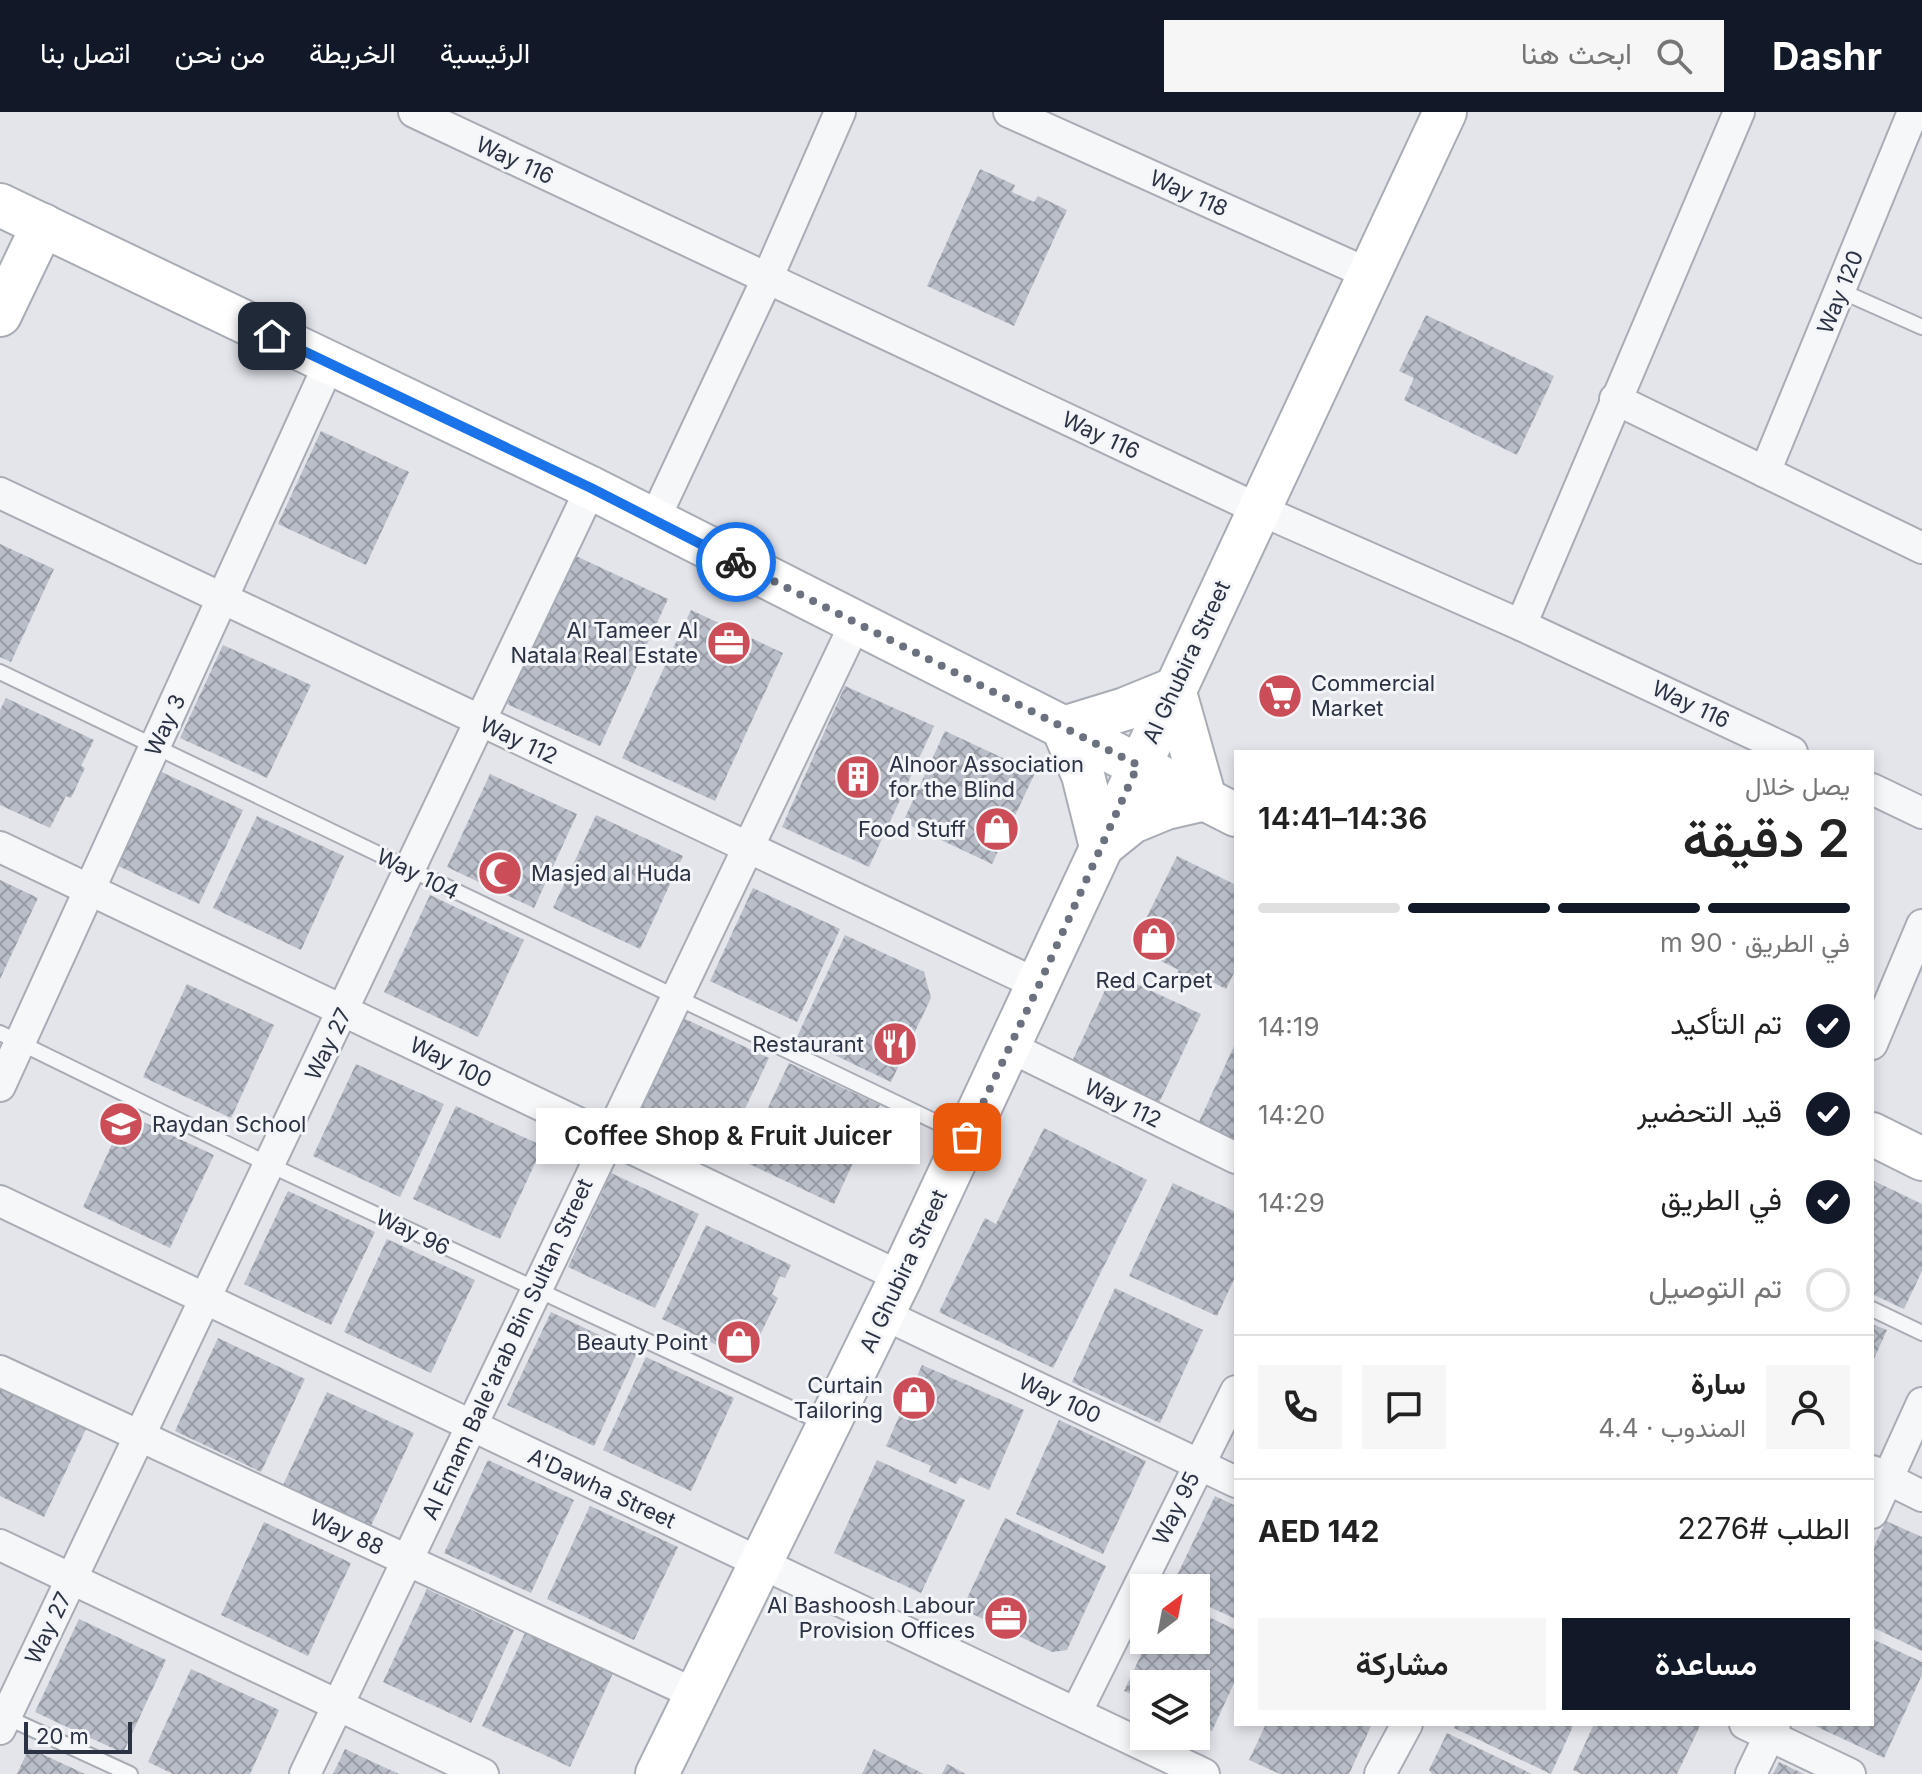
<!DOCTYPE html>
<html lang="ar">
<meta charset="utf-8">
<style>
:root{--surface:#fff;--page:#f6f6f6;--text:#222;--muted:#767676;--line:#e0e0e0;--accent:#111827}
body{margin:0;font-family:Inter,Vazirmatn,sans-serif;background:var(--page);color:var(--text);direction:rtl;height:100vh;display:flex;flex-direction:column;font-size:30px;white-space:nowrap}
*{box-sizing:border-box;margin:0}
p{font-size:26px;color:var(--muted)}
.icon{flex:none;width:44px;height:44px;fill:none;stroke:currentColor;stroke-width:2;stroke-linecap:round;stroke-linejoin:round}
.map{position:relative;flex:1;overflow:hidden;direction:ltr}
.panel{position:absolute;left:1234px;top:638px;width:640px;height:976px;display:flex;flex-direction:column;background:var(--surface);border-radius:0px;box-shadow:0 4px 12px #0003;direction:rtl}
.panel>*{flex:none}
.needle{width:52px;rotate:32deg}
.tools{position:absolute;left:1130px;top:1462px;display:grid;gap:16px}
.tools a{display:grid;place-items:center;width:80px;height:80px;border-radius:0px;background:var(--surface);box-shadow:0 4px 12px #0003;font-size:40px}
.scale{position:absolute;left:24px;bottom:20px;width:108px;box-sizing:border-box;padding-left:8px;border:4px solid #2b3243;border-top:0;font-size:22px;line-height:28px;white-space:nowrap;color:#2b3243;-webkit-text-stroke:6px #f3f5f8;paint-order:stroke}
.pin{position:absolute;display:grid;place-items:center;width:68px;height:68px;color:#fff;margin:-34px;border-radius:16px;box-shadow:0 4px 12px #0006}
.courier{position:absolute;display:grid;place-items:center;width:80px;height:80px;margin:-40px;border:6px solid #1a73e8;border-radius:50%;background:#fff;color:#222;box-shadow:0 2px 10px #0007}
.bubble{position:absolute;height:56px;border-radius:0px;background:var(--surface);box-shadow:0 4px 12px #0003;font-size:26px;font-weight:600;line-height:56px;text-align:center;direction:rtl}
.overview em{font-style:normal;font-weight:600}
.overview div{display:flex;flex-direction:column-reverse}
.overview{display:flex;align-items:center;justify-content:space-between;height:136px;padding:0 24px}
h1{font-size:52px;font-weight:600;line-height:60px}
.bar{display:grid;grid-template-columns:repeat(4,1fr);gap:12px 8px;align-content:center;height:96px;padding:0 24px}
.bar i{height:10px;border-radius:6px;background:var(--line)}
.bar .selected{background:var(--accent)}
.bar p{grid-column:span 4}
.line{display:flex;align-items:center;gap:20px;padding:0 24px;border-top:2px solid var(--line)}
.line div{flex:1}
.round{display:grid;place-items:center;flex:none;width:84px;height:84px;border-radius:0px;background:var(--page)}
ol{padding:0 24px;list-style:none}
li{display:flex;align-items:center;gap:24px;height:88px}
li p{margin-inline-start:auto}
li .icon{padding:8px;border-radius:50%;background:var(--accent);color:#fff;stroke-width:4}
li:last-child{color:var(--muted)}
li i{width:44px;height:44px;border:4px solid var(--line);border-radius:50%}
.action{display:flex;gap:16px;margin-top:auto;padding:16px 24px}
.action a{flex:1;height:92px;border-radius:0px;background:var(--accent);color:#fff;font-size:32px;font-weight:600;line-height:92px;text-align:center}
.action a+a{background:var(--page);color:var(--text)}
header{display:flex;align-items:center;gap:48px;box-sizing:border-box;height:112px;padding:0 40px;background:var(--accent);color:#fff}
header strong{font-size:38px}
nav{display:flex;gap:44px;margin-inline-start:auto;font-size:28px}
.search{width:560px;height:72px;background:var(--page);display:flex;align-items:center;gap:20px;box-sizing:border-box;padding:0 28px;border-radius:0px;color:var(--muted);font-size:30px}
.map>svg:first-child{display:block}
.building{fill:url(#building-cross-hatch)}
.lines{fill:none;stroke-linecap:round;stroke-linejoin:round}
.lane-casing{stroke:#a8acb5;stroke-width:18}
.street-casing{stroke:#a8acb5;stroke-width:34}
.secondary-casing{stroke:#a8acb5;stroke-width:46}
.lane{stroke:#f6f7f9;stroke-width:14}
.street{stroke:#f6f7f9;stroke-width:30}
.secondary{stroke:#fff;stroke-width:42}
.done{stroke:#6b717e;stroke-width:8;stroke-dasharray:0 14.4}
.route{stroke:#1a73e8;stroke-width:10}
.labels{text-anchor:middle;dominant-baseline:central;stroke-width:6;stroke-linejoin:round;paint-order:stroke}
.street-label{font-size:22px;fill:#2b3243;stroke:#f3f5f8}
.poi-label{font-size:22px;fill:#2b3243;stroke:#f3f5f8;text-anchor:end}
</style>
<header>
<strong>Dashr</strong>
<div class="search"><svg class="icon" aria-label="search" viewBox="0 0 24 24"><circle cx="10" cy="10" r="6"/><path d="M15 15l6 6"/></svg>ابحث هنا</div>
<nav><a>الرئيسية</a><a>الخريطة</a><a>من نحن</a><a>اتصل بنا</a></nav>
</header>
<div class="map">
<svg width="1922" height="1662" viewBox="0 0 1922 1662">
<defs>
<pattern id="building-cross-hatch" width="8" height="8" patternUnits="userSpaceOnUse" patternTransform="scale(2)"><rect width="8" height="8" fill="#babec8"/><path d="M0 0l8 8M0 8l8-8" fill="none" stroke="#979ba4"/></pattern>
</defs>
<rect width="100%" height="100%" fill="#e3e5eb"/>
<!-- building -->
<g class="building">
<path d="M980 57 1015 73 1012 80 1034 90 1038 84 1067 98 1014 214 927 174Z"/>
<path d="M1426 203 1554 264 1517 343 1404 288 1414 266 1399 259Z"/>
<path d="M321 319 409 360 366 453 278 412Z"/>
<path d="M0 432 54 457 11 550 0 545Z"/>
<path d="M576 444 668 487 600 634 507 592Z"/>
<path d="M691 498 783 541 715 689 622 646Z"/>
<path d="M223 533 311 573 267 666 180 626Z"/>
<path d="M845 574 934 614 869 755 782 715Z"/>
<path d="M6 586 94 628 81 654 85 656 71 686 66 684 50 716 0 693V598Z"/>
<path d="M945 619 1035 661 992 752 903 710Z"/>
<path d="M155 657 243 698 199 792 112 751Z"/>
<path d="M490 662 577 702 534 796 447 755Z"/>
<path d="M596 703 683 744 640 837 553 796Z"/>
<path d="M257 704 344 744 301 838 213 796Z"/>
<path d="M1177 744 1236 773V857L1226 877 1196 862 1193 869 1177 861 1179 858 1132 835Z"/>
<path d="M0 768 38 786 0 867Z"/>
<path d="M753 776 840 817 797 910 710 869Z"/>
<path d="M430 783 524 828 478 925 384 880Z"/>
<path d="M845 823 924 860 931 886 891 970 797 925Z"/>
<path d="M1113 861 1201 902 1157 995 1070 954Z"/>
<path d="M187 872 274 913 231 1006 143 965Z"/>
<path d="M681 905 769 946 725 1039 638 999Z"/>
<path d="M1236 930V1032L1197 1014Z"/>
<path d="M789 951 880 993 834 1092 743 1049Z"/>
<path d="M356 952 444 992 400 1085 313 1044Z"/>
<path d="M456 994 543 1034 500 1127 413 1087Z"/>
<path d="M126 1002 214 1043 170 1136 83 1095Z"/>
<path d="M1044 1016 1147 1068 1053 1256 939 1200 985 1106 996 1112Z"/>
<path d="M611 1061 699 1102 655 1196 568 1155Z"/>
<path d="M1872 1068 1922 1092V1159L1904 1197 1872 1182Z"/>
<path d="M1173 1071 1236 1100V1163L1217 1204 1129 1164Z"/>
<path d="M288 1079 375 1120 331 1213 244 1172Z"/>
<path d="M706 1113 791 1153 785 1166 780 1164 772 1182 778 1186 748 1248 662 1207Z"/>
<path d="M387 1127 475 1168 431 1261 344 1220Z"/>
<path d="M1115 1176 1203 1218 1160 1311 1072 1270Z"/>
<path d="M551 1200 637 1241 594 1334 507 1293Z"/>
<path d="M1872 1212 1887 1218 1872 1251Z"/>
<path d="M218 1226 305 1267 261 1360 175 1319Z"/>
<path d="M646 1245 734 1286 691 1379 603 1338Z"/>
<path d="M922 1253 1024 1298 989 1378 960 1365 956 1372 929 1360 931 1354 886 1334Z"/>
<path d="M0 1276 86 1317 44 1405 0 1384Z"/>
<path d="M327 1280 414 1321 371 1414 283 1373Z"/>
<path d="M1059 1308 1146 1349 1103 1442 1016 1402Z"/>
<path d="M488 1348 574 1388 531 1481 444 1441Z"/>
<path d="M877 1348 965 1388 921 1481 834 1441Z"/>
<path d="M1215 1384 1236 1394V1507L1196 1489V1476H1171Z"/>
<path d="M590 1394 678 1435 634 1528 547 1487Z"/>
<path d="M1005 1406 1106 1454 1067 1538 1052 1540 962 1497Z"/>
<path d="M1886 1409 1922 1425V1539L1872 1515V1439Z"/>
<path d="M264 1410 351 1451 308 1544 221 1503Z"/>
<path d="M427 1477 514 1518 471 1611 383 1570Z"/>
<path d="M1196 1499 1236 1518V1567L1212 1619 1196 1612V1572H1144V1588L1124 1579 1148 1528H1196Z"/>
<path d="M79 1507 166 1548 123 1641 35 1600Z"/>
<path d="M525 1521 613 1561 570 1655 482 1614Z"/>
<path d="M1872 1527 1922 1550V1563L1884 1646 1811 1612H1872Z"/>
<path d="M191 1557 279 1598 250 1662H173L148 1650Z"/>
<path d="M1266 1612H1372L1349 1662H1280L1249 1648Z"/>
<path d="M1456 1612H1574L1551 1662 1454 1616Z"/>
<path d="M1594 1612H1701L1677 1662H1582L1573 1658Z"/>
<path d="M1447 1621 1532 1662H1432L1429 1658Z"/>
<path d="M29 1636 85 1662H17Z"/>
<path d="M345 1637 399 1662H333Z"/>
<path d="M874 1637 924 1662H862Z"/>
<path d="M1779 1650 1804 1662H1773Z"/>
<path d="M947 1652 966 1662H942Z"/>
</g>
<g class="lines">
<!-- lane casing -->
<g class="lane-casing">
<g id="lane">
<path d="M1841 179 1922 215"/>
<path d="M0 560 963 1023"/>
<path d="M0 921 270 1053 825 1312"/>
<path d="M1872 1197 1922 1221"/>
<path d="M6 1605 130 1662"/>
</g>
</g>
<!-- street casing -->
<g class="street-casing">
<g id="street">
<path d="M414 0 1258 397 1521 513 1792 640"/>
<path d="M1009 0 1369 162"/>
<path d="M1615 287 1922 436"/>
<path d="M1765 360 1913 0"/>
<path d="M0 381 1039 873"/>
<path d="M654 408 767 167 840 0"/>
<path d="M1521 513 1739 0"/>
<path d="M1872 677 1922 701"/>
<path d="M0 735 901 1165"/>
<path d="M1872 932 1922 813"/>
<path d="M1010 935 1236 1046"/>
<path d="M0 974 329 252"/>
<path d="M0 1089 1204 1662"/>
<path d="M883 1202 1236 1370"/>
<path d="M0 1259 695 1582"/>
<path d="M1872 1359 1922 1384"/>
<path d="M1872 1401 1922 1291"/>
<path d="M0 1433 483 1662"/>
<path d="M1076 1601 1236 1279"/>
<path d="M1745 1612 1850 1662"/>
<path d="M0 1617 591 376"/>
<path d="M305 1662 856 510"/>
<path d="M1380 1662 1407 1612"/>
<path d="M1751 1662 1775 1612"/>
</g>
</g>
<!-- secondary casing -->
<g class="secondary-casing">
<g id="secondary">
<path d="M0 93 591 376 1236 703"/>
<path d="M0 203 43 113"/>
<path d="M1174 577 1205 687 1166 696 1132 710 1101 735 1083 663 1063 616 1125 597Z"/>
<path d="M1872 1022 1922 1047"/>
<path d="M657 1662 901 1165 1445 0"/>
</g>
</g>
<!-- lane -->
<use href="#lane" class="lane"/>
<!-- street -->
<use href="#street" class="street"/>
<!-- secondary -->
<use href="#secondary" class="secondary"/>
</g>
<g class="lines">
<!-- done -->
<path class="done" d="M736 450 1138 653 1039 873 967 1025"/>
<!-- route -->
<path class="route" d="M272 224 591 376 736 450"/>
</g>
<!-- icons -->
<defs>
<g id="office-disc" transform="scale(2.3)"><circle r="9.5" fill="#cb4d57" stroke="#f3f5f8"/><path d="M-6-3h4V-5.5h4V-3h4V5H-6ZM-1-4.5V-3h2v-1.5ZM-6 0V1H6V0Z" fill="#fff"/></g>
<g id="supermarket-disc" transform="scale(2.3)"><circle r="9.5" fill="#cb4d57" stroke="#f3f5f8"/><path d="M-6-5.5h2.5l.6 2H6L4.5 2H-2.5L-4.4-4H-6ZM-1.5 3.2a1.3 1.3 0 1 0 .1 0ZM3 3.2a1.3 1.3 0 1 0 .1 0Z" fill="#fff"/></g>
<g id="building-disc" transform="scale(2.3)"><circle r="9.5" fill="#cb4d57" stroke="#f3f5f8"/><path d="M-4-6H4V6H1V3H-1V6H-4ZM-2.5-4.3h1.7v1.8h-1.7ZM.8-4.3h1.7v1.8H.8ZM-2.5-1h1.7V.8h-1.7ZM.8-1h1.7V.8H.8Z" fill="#fff"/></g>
<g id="shop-disc" transform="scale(2.3)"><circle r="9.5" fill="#cb4d57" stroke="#f3f5f8"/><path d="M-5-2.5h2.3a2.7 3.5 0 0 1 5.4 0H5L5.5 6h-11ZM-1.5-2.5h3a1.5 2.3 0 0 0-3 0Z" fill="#fff"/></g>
<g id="mosque-disc" transform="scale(2.3)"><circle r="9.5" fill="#cb4d57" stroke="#f3f5f8"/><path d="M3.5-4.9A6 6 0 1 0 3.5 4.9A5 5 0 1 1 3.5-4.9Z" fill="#fff"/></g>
<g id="restaurant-disc" transform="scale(2.3)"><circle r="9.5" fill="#cb4d57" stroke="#f3f5f8"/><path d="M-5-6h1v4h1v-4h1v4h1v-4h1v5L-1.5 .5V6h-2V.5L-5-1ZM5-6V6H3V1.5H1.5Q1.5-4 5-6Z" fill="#fff"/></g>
<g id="university-disc" transform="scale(2.3)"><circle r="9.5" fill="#cb4d57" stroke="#f3f5f8"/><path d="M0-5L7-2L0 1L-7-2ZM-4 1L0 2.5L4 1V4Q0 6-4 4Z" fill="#fff"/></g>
</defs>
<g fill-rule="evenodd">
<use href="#office-disc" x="729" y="531"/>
<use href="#supermarket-disc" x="1280" y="584"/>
<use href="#building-disc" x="858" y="665"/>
<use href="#shop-disc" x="997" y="717"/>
<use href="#mosque-disc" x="500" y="761"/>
<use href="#shop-disc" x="1154" y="827"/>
<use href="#restaurant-disc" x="895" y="932"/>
<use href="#university-disc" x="121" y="1012"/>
<use href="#shop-disc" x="739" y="1230"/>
<use href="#shop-disc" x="914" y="1286"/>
<use href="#office-disc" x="1006" y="1506"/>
</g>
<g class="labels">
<!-- street labels -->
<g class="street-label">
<text transform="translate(515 48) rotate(25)">Way 116</text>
<text transform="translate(1189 81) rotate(24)">Way 118</text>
<text transform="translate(1840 180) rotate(-68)">Way 120</text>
<text transform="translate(1101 323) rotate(25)">Way 116</text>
<text transform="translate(1186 550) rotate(-65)">Al Ghubira Street</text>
<text transform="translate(1691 592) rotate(25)">Way 116</text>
<text transform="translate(165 613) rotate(-65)">Way 3</text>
<text transform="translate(519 628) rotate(25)">Way 112</text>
<text transform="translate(418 762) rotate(26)">Way 104</text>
<text transform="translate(328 932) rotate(-64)">Way 27</text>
<text transform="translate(451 950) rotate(26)">Way 100</text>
<text transform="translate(1123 991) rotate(26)">Way 112</text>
<text transform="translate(413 1120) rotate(25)">Way 96</text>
<text transform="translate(903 1159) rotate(-65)">Al Ghubira Street</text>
<text transform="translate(507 1237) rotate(-65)">Al Emam Bale'arab Bin Sultan Street</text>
<text transform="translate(1060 1286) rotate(25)">Way 100</text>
<text transform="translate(602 1376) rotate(25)">A'Dawha Street</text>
<text transform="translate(1176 1396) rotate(-64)">Way 95</text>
<text transform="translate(347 1420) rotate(25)">Way 88</text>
<text transform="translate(48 1516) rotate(-64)">Way 27</text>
</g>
<!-- poi labels -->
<g class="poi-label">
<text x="698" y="518">Al Tameer Al<tspan x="698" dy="25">Natala Real Estate</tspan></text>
<text x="1311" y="571" text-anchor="start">Commercial<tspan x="1311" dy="25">Market</tspan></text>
<text x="889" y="652" text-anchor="start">Alnoor Association<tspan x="889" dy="25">for the Blind</tspan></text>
<text x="966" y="717">Food Stuff</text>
<text x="531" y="761" text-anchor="start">Masjed al Huda</text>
<text x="1154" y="868" text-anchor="middle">Red Carpet</text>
<text x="864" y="932">Restaurant</text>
<text x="152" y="1012" text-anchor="start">Raydan School</text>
<text x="708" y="1230">Beauty Point</text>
<text x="883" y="1273">Curtain<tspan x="883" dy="25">Tailoring</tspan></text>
<text x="975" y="1493">Al Bashoosh Labour<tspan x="975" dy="25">Provision Offices</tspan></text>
</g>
</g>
</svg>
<div class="tools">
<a><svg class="needle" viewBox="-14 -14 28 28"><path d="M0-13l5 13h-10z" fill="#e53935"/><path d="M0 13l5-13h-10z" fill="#767676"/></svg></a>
<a><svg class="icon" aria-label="layers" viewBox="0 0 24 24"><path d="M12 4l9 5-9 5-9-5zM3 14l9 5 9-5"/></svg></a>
</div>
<div class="scale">20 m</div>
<div class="pin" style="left:967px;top:1025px;background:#ea580c"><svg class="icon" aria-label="bag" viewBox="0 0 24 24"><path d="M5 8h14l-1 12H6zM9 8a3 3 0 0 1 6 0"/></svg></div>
<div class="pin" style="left:272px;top:224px;background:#1f2937"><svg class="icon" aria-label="home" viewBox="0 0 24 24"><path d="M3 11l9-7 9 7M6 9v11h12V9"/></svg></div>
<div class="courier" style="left:736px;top:450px"><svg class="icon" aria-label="bike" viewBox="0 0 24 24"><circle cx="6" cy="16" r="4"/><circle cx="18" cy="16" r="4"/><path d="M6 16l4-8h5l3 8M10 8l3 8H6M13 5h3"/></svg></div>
<div class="bubble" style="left:536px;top:996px;width:384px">Coffee Shop &amp; Fruit Juicer</div>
<section class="panel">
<div class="overview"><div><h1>2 دقيقة</h1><p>يصل خلال</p></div><em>14:36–14:41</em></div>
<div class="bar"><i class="selected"></i><i class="selected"></i><i class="selected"></i><i></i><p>في الطريق · 90 m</p></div>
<ol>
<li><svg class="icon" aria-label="check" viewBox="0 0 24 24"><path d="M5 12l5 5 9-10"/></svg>تم التأكيد<p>14:19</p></li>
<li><svg class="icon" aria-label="check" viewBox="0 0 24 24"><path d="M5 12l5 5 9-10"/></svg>قيد التحضير<p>14:20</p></li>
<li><svg class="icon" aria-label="check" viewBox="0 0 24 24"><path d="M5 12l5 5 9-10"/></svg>في الطريق<p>14:29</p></li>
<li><i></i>تم التوصيل</li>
</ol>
<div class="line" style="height:144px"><a class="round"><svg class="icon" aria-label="person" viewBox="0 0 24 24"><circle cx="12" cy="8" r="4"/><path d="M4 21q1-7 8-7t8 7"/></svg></a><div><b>سارة</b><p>المندوب · 4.4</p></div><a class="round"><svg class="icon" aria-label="chat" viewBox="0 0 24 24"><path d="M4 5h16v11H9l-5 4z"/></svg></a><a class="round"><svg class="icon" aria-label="phone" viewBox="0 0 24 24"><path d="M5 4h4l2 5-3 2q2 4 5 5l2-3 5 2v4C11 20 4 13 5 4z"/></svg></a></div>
<div class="line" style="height:104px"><div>الطلب #2276</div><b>AED 142</b></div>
<div class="action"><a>مساعدة</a><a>مشاركة</a></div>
</section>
</div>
